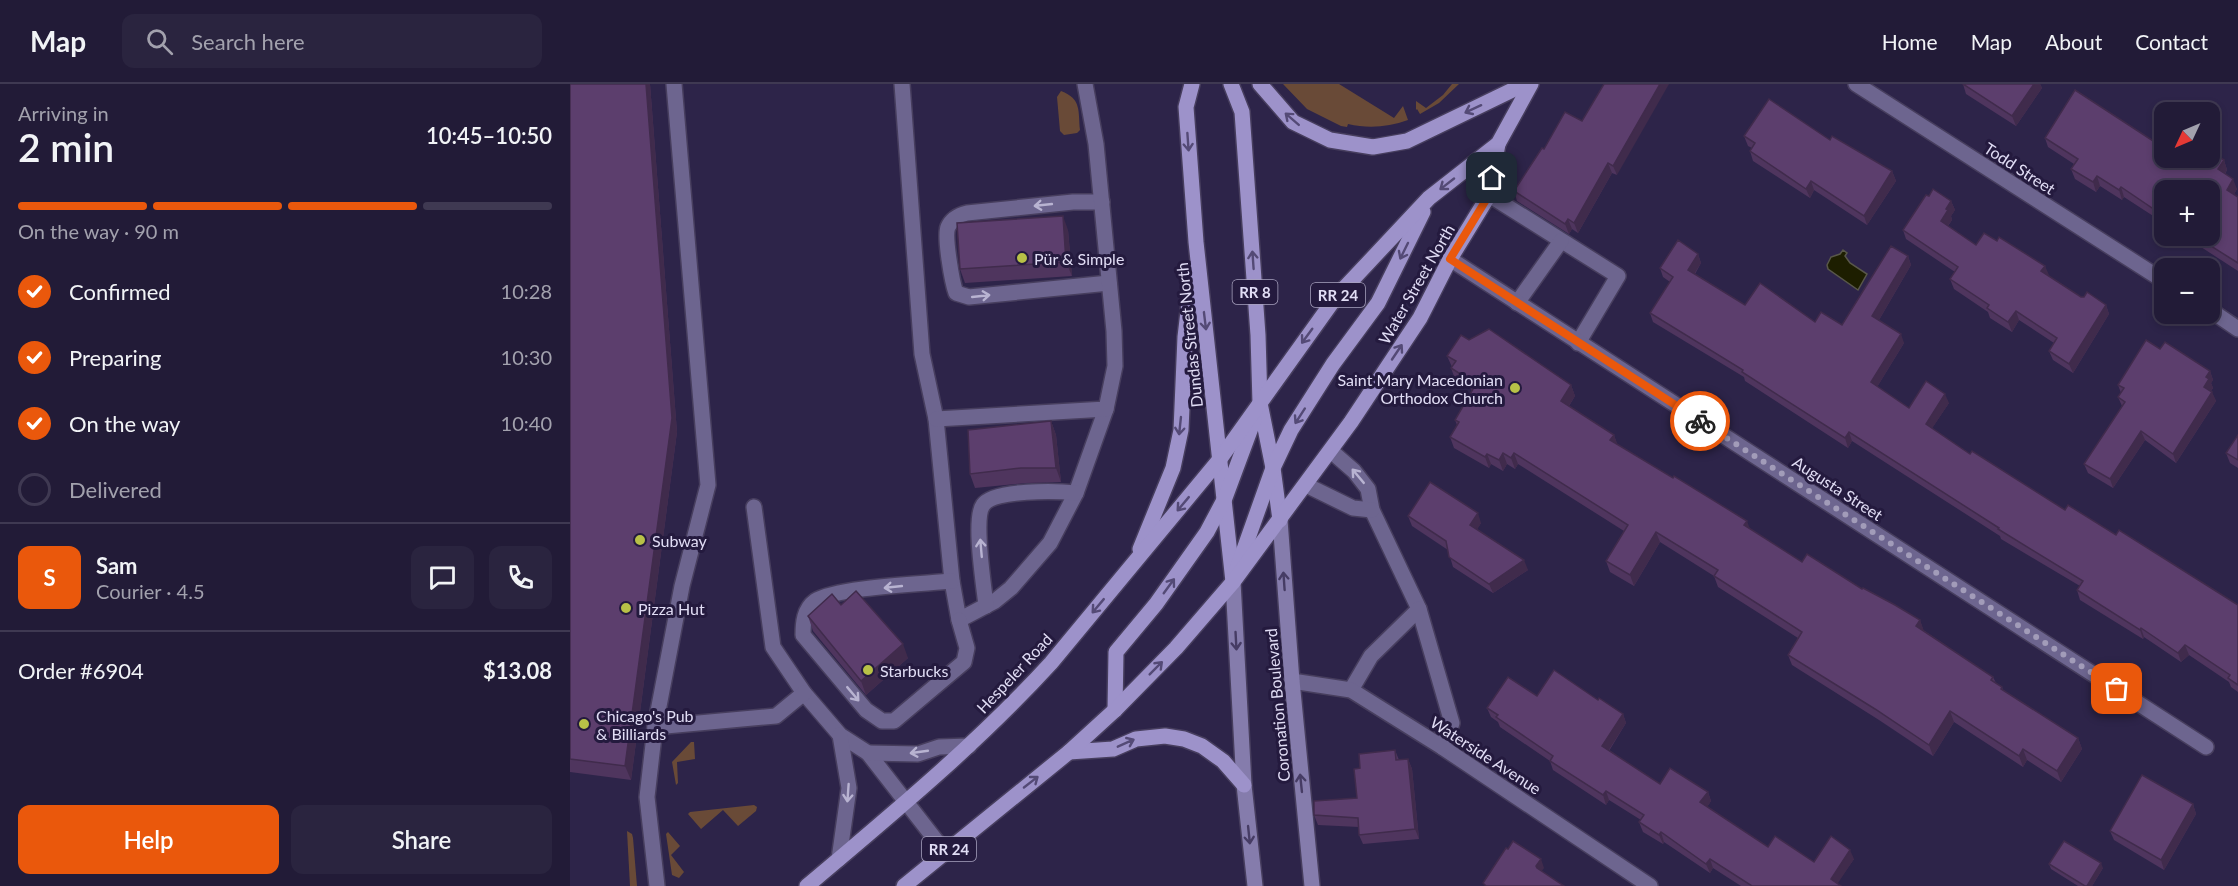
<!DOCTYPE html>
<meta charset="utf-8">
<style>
:root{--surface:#221b37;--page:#2a243f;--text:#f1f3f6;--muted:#a2a1ad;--line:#3f3952;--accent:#ea580c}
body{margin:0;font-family:Lato,sans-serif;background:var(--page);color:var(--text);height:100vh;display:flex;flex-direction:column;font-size:22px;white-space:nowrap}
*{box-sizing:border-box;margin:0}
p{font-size:20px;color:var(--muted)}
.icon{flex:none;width:33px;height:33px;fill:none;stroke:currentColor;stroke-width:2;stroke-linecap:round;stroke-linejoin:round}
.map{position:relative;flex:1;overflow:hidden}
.panel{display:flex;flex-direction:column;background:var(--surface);width:570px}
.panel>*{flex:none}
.needle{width:39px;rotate:226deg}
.tools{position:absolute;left:1584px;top:18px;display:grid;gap:12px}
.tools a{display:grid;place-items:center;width:66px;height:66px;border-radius:12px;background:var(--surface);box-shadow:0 3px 9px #0003,0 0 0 2px var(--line);font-size:30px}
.pin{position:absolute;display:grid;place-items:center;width:51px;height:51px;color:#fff;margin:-26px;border-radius:12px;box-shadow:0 3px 9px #0006}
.courier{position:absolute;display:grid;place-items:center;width:60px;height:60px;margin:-30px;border:4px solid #ea580c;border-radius:50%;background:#fff;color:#222;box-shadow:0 2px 8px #0007}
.overview em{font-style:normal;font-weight:600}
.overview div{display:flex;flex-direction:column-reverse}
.overview{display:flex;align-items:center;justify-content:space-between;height:102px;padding:0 18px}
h1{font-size:39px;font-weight:600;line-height:45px}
.bar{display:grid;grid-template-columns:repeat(4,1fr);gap:9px 6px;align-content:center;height:72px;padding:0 18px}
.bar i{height:8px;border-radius:4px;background:var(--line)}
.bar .active{background:var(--accent)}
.bar p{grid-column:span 4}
.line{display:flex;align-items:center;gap:15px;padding:0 18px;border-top:2px solid var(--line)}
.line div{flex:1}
.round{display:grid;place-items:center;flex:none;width:63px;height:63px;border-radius:12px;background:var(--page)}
ol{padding:0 18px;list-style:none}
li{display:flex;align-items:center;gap:18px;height:66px}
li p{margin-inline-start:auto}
li .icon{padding:6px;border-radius:50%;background:var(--accent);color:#fff;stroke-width:4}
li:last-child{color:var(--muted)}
li i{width:33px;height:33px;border:3px solid var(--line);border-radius:50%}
.action{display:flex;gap:12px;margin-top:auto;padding:12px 18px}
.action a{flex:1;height:69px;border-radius:12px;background:var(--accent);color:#fff;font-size:24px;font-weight:600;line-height:69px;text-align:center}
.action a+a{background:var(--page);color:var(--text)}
header{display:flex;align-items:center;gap:36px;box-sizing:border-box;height:84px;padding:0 30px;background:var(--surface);border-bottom:2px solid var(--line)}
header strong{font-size:28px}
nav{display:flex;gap:33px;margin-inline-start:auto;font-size:21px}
.search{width:420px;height:54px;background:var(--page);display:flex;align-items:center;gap:15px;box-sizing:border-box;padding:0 21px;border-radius:12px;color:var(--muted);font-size:22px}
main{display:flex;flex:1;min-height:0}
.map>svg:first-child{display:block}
.green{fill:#694a37}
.water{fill:#1d1e00;stroke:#58574a;stroke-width:1.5}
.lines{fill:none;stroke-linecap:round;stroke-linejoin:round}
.lane-casing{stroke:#473e5e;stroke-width:18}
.street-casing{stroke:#473e5e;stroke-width:18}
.secondary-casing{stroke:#473e5e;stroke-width:18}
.primary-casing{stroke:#473e5e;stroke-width:18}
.lane{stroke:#6d658f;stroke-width:15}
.street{stroke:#6d658f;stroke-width:15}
.secondary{stroke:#857cac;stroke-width:15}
.primary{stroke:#9d92ca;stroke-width:15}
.wall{fill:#4f355e}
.shaded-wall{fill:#402b4c}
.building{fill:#5c3e6d;stroke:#402b4c;stroke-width:1.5}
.oneway{stroke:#544a76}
.oneway2{stroke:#b8b3d1}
.oneway3{stroke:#463c64}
.done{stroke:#a29cb9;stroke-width:6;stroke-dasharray:0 10.8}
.route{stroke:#ea580c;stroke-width:8}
.poi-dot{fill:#b8c147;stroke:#241a3e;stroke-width:2}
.labels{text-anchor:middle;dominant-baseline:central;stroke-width:6;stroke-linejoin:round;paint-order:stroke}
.shield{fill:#241a3e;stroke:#a8a2be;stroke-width:1.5}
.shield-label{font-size:15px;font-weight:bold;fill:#e1ddf5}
.street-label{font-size:16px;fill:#e1ddf5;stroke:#241a3e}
.poi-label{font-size:16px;fill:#e1ddf5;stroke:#241a3e;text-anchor:start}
</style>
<header>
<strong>Map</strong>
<div class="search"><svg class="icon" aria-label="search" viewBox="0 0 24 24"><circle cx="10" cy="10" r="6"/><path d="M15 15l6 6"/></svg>Search here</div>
<nav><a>Home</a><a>Map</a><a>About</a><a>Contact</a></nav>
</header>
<main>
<section class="panel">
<div class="overview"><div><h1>2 min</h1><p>Arriving in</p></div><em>10:45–10:50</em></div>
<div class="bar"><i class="active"></i><i class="active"></i><i class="active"></i><i></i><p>On the way · 90 m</p></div>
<ol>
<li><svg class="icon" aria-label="check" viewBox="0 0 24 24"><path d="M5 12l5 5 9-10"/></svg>Confirmed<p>10:28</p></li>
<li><svg class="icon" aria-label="check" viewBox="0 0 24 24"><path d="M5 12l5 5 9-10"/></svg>Preparing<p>10:30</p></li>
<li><svg class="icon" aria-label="check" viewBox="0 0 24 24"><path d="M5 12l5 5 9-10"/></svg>On the way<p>10:40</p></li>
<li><i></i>Delivered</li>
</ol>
<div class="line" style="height:108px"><b class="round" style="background:var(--accent);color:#fff">S</b><div><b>Sam</b><p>Courier · 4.5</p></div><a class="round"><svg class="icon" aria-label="chat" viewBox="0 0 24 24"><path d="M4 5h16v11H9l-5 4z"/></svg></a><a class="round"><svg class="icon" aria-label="phone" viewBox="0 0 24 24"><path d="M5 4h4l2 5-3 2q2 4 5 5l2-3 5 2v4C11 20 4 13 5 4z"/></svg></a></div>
<div class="line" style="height:78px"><div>Order #6904</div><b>$13.08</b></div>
<div class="action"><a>Help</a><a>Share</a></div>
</section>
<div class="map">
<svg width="1668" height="802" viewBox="0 0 1668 802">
<rect width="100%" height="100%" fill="#2d2449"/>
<!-- green -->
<g class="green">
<path d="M713 0H769L824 34 833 22 838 36C818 43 799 45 778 40L777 43 771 42 737 25Z"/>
<path d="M882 0H889L869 19 850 30 847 25 846 26V17L856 24 873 11Z"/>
<path d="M491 7C512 15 508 27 510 46L507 49 494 51 490 47 487 13Z"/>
<path d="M121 658H124L125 675 107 678 108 699 106 701 102 678Z"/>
<path d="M184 721 187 723 186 727 168 742 153 726 131 745 118 730 120 728Z"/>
<path d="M57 747 62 750 63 754 67 802H60Z"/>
<path d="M98 748 110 762 101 771 114 788 109 794 102 791 96 750Z"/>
</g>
<!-- water -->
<path class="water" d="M1273 166 1277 169 1275 172 1280 179 1297 190 1288 206 1258 185 1257 181 1261 173 1270 170Z"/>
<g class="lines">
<!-- lane casing -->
<g class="lane-casing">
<g id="lane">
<path d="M332 0 352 270 366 335 382 497 389 536 425 517 441 504 480 459 506 409 536 325"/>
<path d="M919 111 1048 192 1008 259"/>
<path d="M532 118H503L397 129C389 131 382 134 378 143 374 152 382 198 386 209L399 213 539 199"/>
<path d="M947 219 991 157"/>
<path d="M366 335 536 325 545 282 544 247 526 60 515 0"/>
<path d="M761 367 784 387 798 405 802 426 849 525 882 639 872 663"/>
<path d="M736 401 783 424 802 426"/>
<path d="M184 423 203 563 234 609 270 651 298 669 375 768"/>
<path d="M382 497C352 500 266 503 245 517 234 525 233 539 233 551L296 626 312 637H324L394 578 397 564 389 536"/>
<path d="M416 522C414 502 403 435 413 421 423 405 488 407 506 409"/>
<path d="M781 606 801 572 849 525"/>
<path d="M85 643 112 502 138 401 104 0"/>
<path d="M298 669 348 670 369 663 399 662"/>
<path d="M269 775 279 704 270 651"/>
<path d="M87 802 77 713 85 643 206 632 234 609"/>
</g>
</g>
<!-- street casing -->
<g class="street-casing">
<g id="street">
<path d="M1286 0 1594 197"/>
<path d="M880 175 1636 663"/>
<path d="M1640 226 1668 245"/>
<path d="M722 597 781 606 872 663 1080 802"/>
</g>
</g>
<!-- secondary casing -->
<g class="secondary-casing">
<g id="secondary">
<path d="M710 436 722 597 742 802"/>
<path d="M663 498 674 701 685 802"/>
</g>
</g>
<!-- primary casing -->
<g class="primary-casing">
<g id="primary">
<path d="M622 0 616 23 626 158 663 498"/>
<path d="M661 0 672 28 688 251 690 319 703 384 710 436"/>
<path d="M690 0 723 38 760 56 803 63 837 57 955 0"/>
<path d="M570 465 603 384 611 346 615 253 623 185"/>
<path d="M667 485 703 384 721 346 763 280 808 219 853 128"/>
<path d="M545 626 546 568 586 520 637 448 655 414 684 336"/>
<path d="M499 668 543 665 566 655 595 652 614 655 632 662 653 677 674 701"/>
<path d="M237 802C321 731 406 661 481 579L650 375 766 213 859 114 928 60 961 0"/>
<path d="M334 802 499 668 545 626 606 564 663 498 781 338 850 234 880 175 919 111 928 60"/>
</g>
</g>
<!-- lane -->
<use href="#lane" class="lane"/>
<!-- street -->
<use href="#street" class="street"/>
<!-- secondary -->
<use href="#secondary" class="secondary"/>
<!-- primary -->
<use href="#primary" class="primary"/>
</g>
<!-- wall -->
<g class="wall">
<path d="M0 0H80L107 348 61 696 0 688Z"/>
<path d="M1034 0 1047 91 1042 89 1008 149 1002 145 999 150 947 117 944 107 974 65 1012 37Z"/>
<path d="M1393 0H1470L1472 4 1446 42 1396 10Z"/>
<path d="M1174 52 1260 56 1322 87 1326 97 1297 141 1244 106 1240 114 1183 77 1180 67 1182 64 1178 62Z"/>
<path d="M1475 54 1594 74 1654 76 1657 86 1655 90 1667 105 1664 110 1668 113V187L1614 152H1640L1594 106V139L1554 113 1552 116 1530 102 1526 108 1505 95 1501 85 1504 80 1478 63Z"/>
<path d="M1359 112 1381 117 1385 126 1381 132 1382 136 1378 142 1406 161 1427 157 1475 182 1478 192 1511 213 1536 221 1539 230 1503 289 1483 276 1479 267 1484 259 1449 236 1442 248 1420 234 1418 228 1384 205 1380 195 1385 188 1336 155 1333 146Z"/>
<path d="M498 146 502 192 395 199 390 185Z"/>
<path d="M1128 170 1131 179 1125 190 1175 221 1245 238 1272 241 1338 172 1341 181 1309 236 1334 259 1307 303 1339 324 1379 319 1362 344 1400 370 1495 426 1546 451 1668 521V608L1661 603 1659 598 1619 571 1611 578 1574 553 1573 555 1510 516 1507 506 1510 502 1431 455 1430 452 1282 357 1278 364 1175 297 1174 293 1083 238 1080 229 1100 198 1093 193 1090 184Z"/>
<path d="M899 256 1001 301 1005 312 999 322 1044 351 1047 360 1232 478 1292 505 1350 536 1353 546 1423 593 1426 599 1432 603 1433 606 1508 654 1512 665 1491 698 1457 676 1453 683 1384 638 1363 672 1309 636 1222 581 1218 571 1228 554 1148 503 1144 492 1090 458 1064 502 1040 488 1036 477 1054 447 948 380 945 385 937 380 933 387 921 380 919 384 884 364 880 353 887 341 885 336 902 306 885 295 881 284 882 283 877 272Z"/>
<path d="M1590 265 1640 287 1643 296 1641 299 1643 304 1641 307 1646 317 1606 379 1575 356 1543 404 1518 389 1514 380 1552 322 1548 313 1551 309 1548 301Z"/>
<path d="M481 337 486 351 491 398 456 399 405 404 400 390Z"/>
<path d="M1668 351V384L1660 379 1656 369Z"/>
<path d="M838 432 911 439 907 445 958 486 923 509 883 483 878 466 842 442Z"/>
<path d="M271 521 338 574 296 611 243 547 238 532Z"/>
<path d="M967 612 1028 616 1053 630 1056 639 1039 667 1090 700 1138 708 1141 717 1137 723 1198 763 1244 778 1284 775 1267 799 1271 802H1171L1143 784 1140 789 1094 758 1093 760 1073 748 1069 738 1071 736 1039 716 1036 721 983 686 980 677 930 643 928 638 921 633 917 624Z"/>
<path d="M825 666 829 676 838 675 842 685 849 755 793 760 789 751V743L748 741 744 731 787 714 790 684Z"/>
<path d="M1623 720 1626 730 1594 786 1544 756 1540 747Z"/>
<path d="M1479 780 1533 784 1522 802H1508L1481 785Z"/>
</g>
<!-- shaded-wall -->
<g class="shaded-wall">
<path d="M76 0H80L107 348 61 696 55 682Z"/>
<path d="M1090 0H1099L1047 91 1043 82Z"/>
<path d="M1464 0H1470L1472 4 1446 42 1442 32Z"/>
<path d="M1654 76 1657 86 1651 95 1648 85Z"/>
<path d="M1038 79 1042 89 1008 149 1004 139Z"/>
<path d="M1322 87 1326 97 1297 141 1294 132Z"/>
<path d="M1527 92 1530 102 1526 108 1523 98Z"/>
<path d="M1663 95 1667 105 1661 116 1657 106Z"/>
<path d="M1241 97 1244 106 1240 114 1236 105Z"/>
<path d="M1551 103 1554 113 1552 116 1549 106Z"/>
<path d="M1381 117 1385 126 1381 132 1382 136 1374 147 1371 137 1376 125Z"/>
<path d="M493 132 498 146 502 192 496 178Z"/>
<path d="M998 135 1002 145 999 150 995 140Z"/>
<path d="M1128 170 1131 179 1121 195 1118 186Z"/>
<path d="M1338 172 1341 181 1306 241 1302 232Z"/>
<path d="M1475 182 1479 191 1475 197 1471 187Z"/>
<path d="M1536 221 1539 230 1503 289 1499 280Z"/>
<path d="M1446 227 1449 236 1442 248 1438 238Z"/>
<path d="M1331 250 1334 259 1304 308 1301 298Z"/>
<path d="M1640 287 1643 296 1641 299 1643 304 1637 312 1634 303 1636 293Z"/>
<path d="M1001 301 1005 312 995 328 991 317Z"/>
<path d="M1642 308 1646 317 1606 379 1603 370Z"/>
<path d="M1375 310 1379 319 1359 349 1356 340Z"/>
<path d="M481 337 486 351 491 398 486 384Z"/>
<path d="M1571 347 1575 356 1543 404 1540 395Z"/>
<path d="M1279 348 1282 357 1278 364 1275 354Z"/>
<path d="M1044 351 1048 362 1040 356Z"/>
<path d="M933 369 937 380 933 387 929 376Z"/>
<path d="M944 369 948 380 945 385 941 374Z"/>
<path d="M917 370 921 380 919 384 915 373Z"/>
<path d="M908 429 911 439 904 451 900 441Z"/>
<path d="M1177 437 1181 448 1174 441Z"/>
<path d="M1086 448 1090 458 1064 502 1060 491Z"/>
<path d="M954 476 958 486 923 509 919 500Z"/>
<path d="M1350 536 1354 547 1346 542Z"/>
<path d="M1571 544 1574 553 1573 555 1570 546Z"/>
<path d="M333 560 338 574 296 611 291 597Z"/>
<path d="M1615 561 1619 571 1611 578 1608 569Z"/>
<path d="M1380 627 1384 638 1363 672 1359 661Z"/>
<path d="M1053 630 1056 639 1035 672 1032 662Z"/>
<path d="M1508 654 1512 665 1491 698 1487 687Z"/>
<path d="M1453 665 1457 676 1453 683 1449 672Z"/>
<path d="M838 675 842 685 849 755 845 745Z"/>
<path d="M1036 707 1039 716 1036 721 1033 711Z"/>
<path d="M1138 708 1141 717 1134 728 1130 718Z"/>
<path d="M1623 720 1626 730 1594 786 1591 776Z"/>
<path d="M1091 748 1094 758 1093 760 1089 751Z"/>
<path d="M1280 766 1284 775 1266 802 1261 795Z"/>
<path d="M971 775 974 784 969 791 966 782Z"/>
<path d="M1140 775 1143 784 1140 789 1136 780Z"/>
<path d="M1531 779 1533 784 1522 802H1517Z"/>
</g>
<!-- building -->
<g class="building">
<path d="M0 0H76L102 334 55 682 0 675Z"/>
<path d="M1034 0H1090L1043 82 1038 79 1004 139 998 135 995 140 944 107 972 64 974 65 995 28 1012 37Z"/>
<path d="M1393 0H1464L1442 32Z"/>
<path d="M1505 6 1594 64V74H1640V67L1654 76 1648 85 1663 95 1657 106 1668 113V179L1625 152H1640V106H1594V132L1551 103 1549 106 1527 92 1523 98 1501 85 1508 75 1475 54Z"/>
<path d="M1199 15 1260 56 1262 52 1322 87 1294 132 1241 97 1236 105 1180 67 1185 59 1174 52Z"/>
<path d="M1363 105 1381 117 1376 125 1378 126 1371 137 1406 161 1414 149 1427 157 1429 153 1475 182 1471 187 1511 213H1514L1517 208 1536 221 1499 280 1479 267 1487 254 1446 227 1438 238 1417 224 1419 221 1380 195 1388 183 1333 146 1356 111 1359 112Z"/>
<path d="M493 132 496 178 390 185 387 139Z"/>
<path d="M1108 156 1128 170 1118 186 1175 221 1190 199 1245 238 1251 228 1272 241 1321 162 1338 172 1302 232 1331 250 1301 298 1339 324 1356 297 1375 310 1356 340 1400 370 1402 367 1495 426 1498 421 1546 451 1549 446 1668 521V601L1658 594 1660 591 1615 561 1608 569 1571 544 1570 546 1507 506 1513 497 1428 445 1429 444 1279 348 1275 354 1172 288 1173 286 1080 229 1103 193 1090 184Z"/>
<path d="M919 245 1001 301 991 317 1044 351 1040 356 1103 394 1104 392 1177 437 1174 441 1232 478 1237 470 1292 505 1293 504 1325 521 1350 536 1346 542 1423 593 1421 596 1432 603 1431 605 1508 654 1487 687 1453 665 1449 672 1380 627 1359 661 1305 625 1218 571 1232 548 1144 492 1148 486 1086 448 1060 491 1036 477 1058 441 944 369 941 374 933 369 929 376 917 370 915 373 880 353 889 338 885 336 906 300 881 284 886 277 877 272 891 251 899 256Z"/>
<path d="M1576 256 1590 265 1595 258 1640 287 1636 293 1639 295 1634 303 1642 308 1603 370 1571 347 1540 395 1514 380 1555 318 1548 313 1554 304 1548 301Z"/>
<path d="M481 337 486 384H451L400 390 398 346Z"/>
<path d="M1668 351V376L1656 369Z"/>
<path d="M860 398 908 429 900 441 954 476 919 500 879 473 876 457 838 432Z"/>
<path d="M286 507 333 560 291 597 238 532 262 510 271 521Z"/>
<path d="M984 586 1028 616 1029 614 1053 630 1032 662 1090 700 1100 684 1138 708 1130 718 1198 763 1205 752 1244 778 1261 752 1280 766 1261 795 1271 802H1182L1140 775 1136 780 1091 748 1089 751 1069 738 1074 731 1036 707 1033 711 980 677 983 672 926 633 928 631 917 624 938 593 967 612Z"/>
<path d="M825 666 826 676 838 675 845 745 789 751 788 734 744 731V717L787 714 784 685 790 684 789 670Z"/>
<path d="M1572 691 1623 720 1591 776 1540 747Z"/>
<path d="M943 757 971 775 966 782 967 784 994 802H916L913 799 936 764 938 765Z"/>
<path d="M1494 757 1531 779 1517 802H1515L1479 780Z"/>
</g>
<!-- one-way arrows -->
<defs><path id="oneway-shaft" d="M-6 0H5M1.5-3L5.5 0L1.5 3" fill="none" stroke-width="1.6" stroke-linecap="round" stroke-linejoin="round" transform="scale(1.5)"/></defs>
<g class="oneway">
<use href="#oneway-shaft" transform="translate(903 25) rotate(155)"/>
<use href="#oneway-shaft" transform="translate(722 35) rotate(-139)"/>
<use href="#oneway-shaft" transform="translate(618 58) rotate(86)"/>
<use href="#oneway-shaft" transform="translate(877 100) rotate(142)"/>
<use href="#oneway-shaft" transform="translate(834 167) rotate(116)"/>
<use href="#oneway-shaft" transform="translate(683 176) rotate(-94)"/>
<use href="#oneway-shaft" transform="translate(635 237) rotate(83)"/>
<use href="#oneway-shaft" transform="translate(737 252) rotate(126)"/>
<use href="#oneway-shaft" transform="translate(827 268) rotate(-56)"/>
<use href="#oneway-shaft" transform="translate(730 332) rotate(123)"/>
<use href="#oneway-shaft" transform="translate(610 342) rotate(96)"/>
<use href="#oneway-shaft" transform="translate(613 420) rotate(130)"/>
<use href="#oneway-shaft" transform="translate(599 502) rotate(-54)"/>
<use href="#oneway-shaft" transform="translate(528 522) rotate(130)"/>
<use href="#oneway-shaft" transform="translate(586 584) rotate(-45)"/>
<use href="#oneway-shaft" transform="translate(556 659) rotate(-24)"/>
<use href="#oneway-shaft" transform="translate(461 698) rotate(-38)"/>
</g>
<g class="oneway2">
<use href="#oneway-shaft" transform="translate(473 121) rotate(174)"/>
<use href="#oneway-shaft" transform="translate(411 212) rotate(-6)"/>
<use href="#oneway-shaft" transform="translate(788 392) rotate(-130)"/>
<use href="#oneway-shaft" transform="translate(411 464) rotate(-95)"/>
<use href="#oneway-shaft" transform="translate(323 503) rotate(174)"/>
<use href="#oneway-shaft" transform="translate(283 610) rotate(50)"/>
<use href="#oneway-shaft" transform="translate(349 668) rotate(172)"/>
<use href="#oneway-shaft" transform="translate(278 709) rotate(94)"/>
</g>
<g class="oneway3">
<use href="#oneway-shaft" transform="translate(714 497) rotate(-94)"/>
<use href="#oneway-shaft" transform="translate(666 557) rotate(87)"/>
<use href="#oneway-shaft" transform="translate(731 699) rotate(-96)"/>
<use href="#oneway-shaft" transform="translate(679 751) rotate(84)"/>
</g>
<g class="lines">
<!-- done -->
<path class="done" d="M1130 337 1547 605"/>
<!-- route -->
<path class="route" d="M922 94 919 111 880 175 1130 337"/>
</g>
<!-- markers -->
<g class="poi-dot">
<circle cx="452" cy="174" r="6"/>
<circle cx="945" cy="304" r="6"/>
<circle cx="70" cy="456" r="6"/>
<circle cx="56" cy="524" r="6"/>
<circle cx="298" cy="586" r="6"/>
<circle cx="14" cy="640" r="6"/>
</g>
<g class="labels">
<!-- shield labels -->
<g class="shield">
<rect x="662.5" y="196" width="45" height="24" rx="4.5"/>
<rect x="741" y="199" width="54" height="24" rx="4.5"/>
<rect x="352" y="753" width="54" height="24" rx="4.5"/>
</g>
<g class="shield-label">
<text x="685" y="208">RR 8</text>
<text x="768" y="211">RR 24</text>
<text x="379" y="765">RR 24</text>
</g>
<!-- street labels -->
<g class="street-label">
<text transform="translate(1450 84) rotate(33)">Todd Street</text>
<text transform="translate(846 200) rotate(-60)">Water Street North</text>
<text transform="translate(619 251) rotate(-96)">Dundas Street North</text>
<text transform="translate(1268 404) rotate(33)">Augusta Street</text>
<text transform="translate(444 589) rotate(-47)">Hespeler Road</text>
<text transform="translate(707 621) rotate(-95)">Coronation Boulevard</text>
<text transform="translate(916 671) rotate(33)">Waterside Avenue</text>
</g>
<!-- poi labels -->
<g class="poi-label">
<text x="464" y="174">Pür &amp; Simple</text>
<text x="933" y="295" text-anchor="end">Saint Mary Macedonian<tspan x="933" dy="18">Orthodox Church</tspan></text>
<text x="82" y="456">Subway</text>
<text x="68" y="524">Pizza Hut</text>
<text x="310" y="586">Starbucks</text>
<text x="26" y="631">Chicago's Pub<tspan x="26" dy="18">&amp; Billiards</tspan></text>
</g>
</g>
</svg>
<div class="tools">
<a><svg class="needle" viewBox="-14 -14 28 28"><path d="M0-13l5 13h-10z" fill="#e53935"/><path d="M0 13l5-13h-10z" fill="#a2a1ad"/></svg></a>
<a>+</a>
<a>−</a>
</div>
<div class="pin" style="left:1547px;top:605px;background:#ea580c"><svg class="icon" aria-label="bag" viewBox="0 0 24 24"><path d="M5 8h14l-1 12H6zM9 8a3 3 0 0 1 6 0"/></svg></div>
<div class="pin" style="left:922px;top:94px;background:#1f2937"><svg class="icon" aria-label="home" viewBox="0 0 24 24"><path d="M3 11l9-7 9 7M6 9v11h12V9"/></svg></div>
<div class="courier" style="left:1130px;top:337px"><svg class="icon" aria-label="bike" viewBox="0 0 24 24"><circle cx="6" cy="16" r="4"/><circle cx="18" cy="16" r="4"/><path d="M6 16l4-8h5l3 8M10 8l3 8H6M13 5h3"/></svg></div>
</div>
</main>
